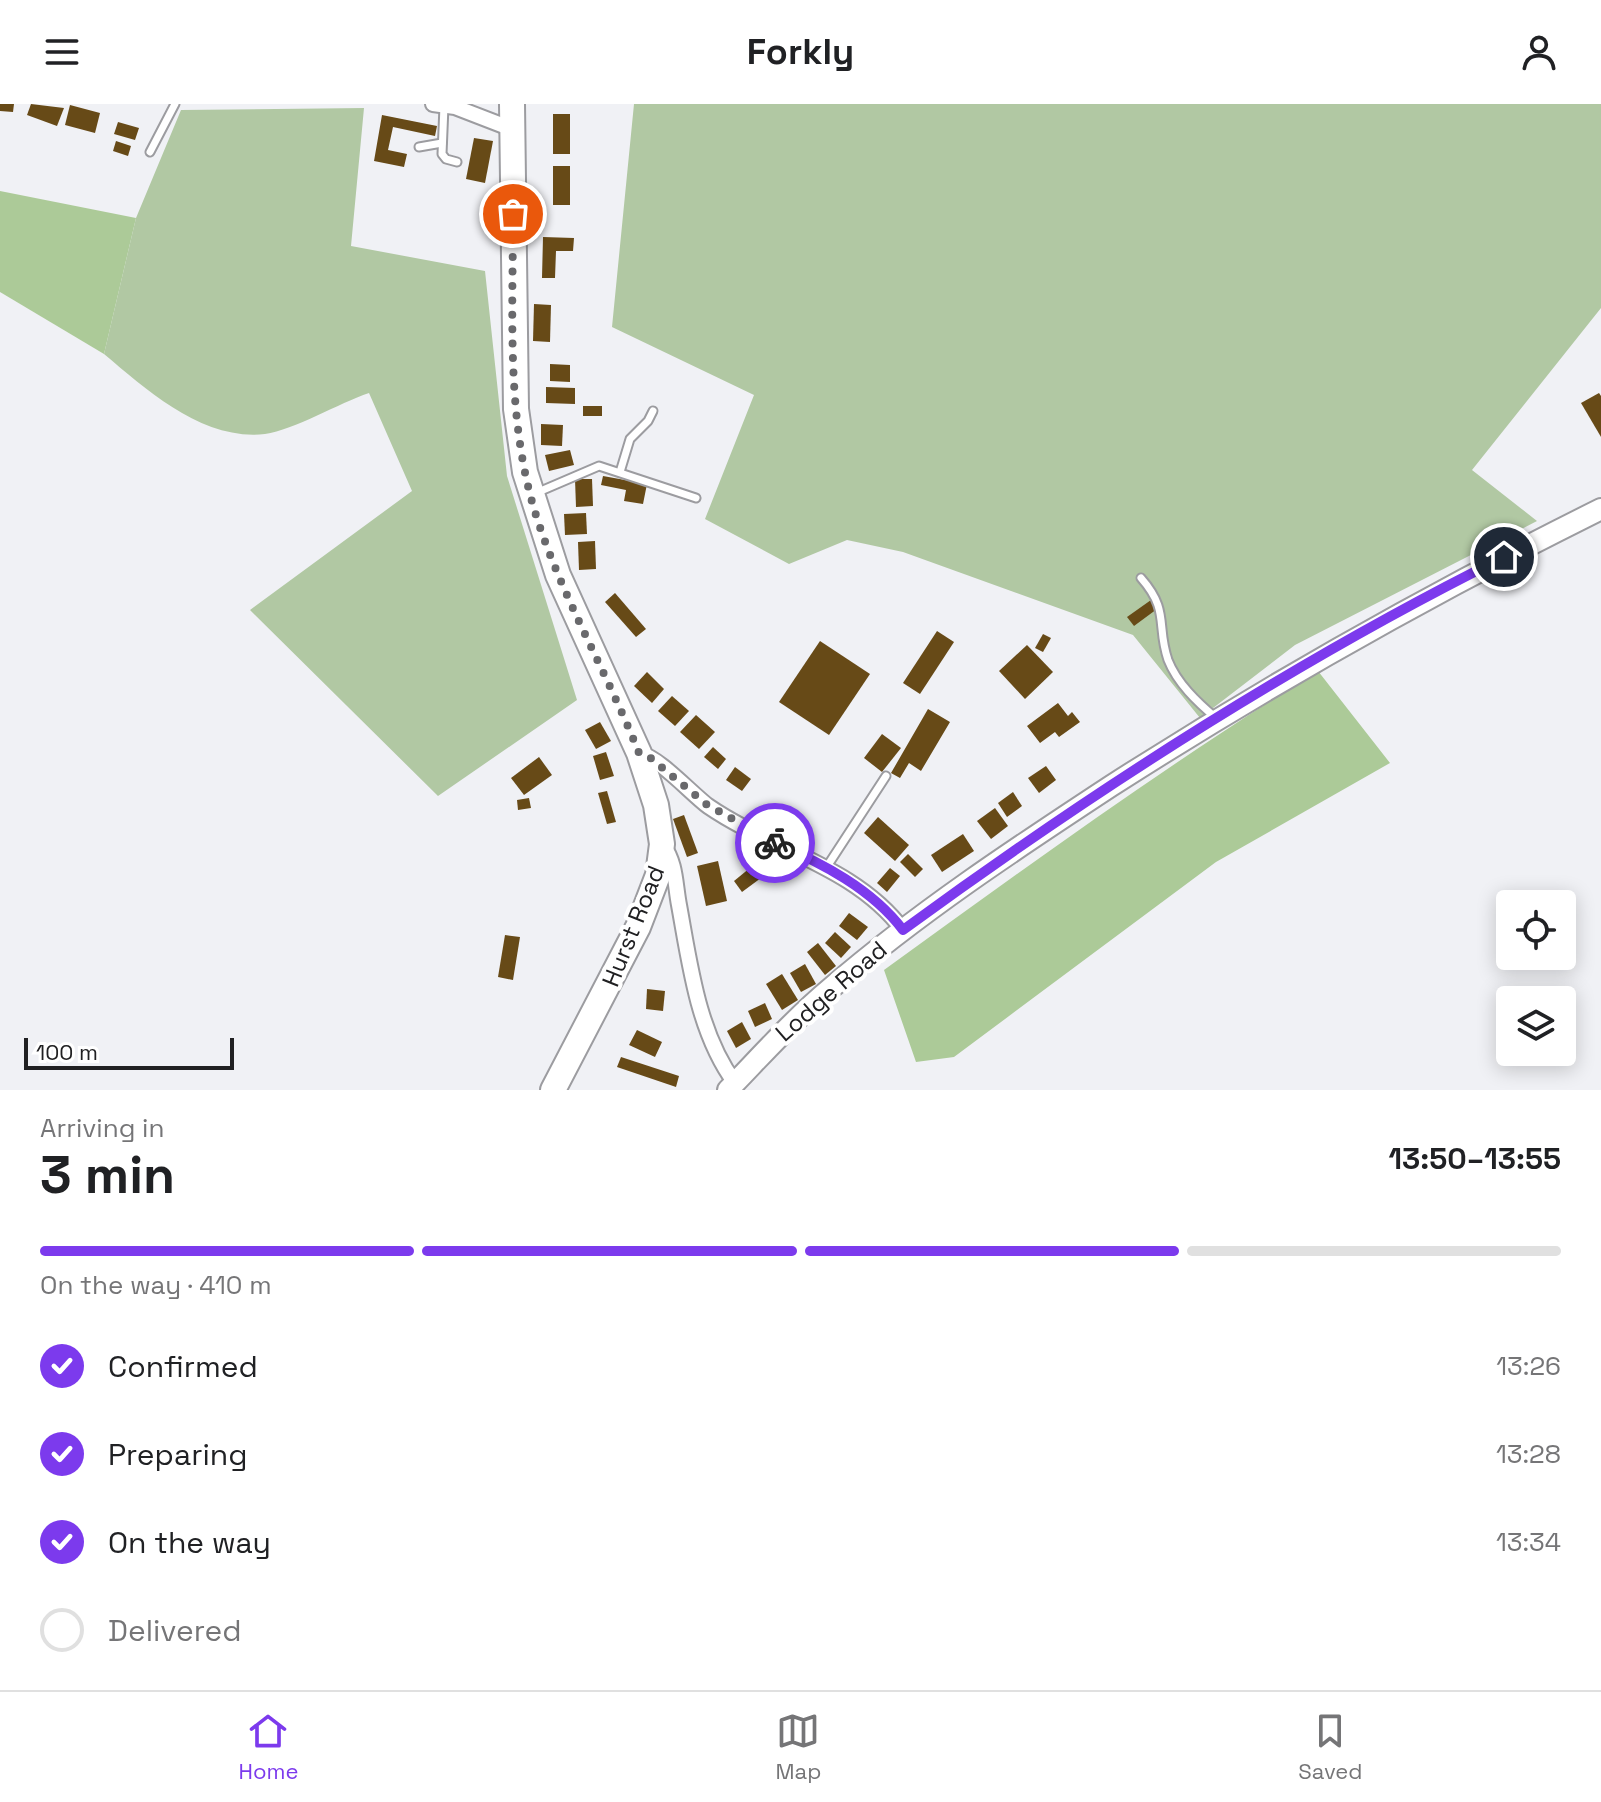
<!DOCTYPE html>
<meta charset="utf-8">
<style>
:root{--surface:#fff;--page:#f6f6f6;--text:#202124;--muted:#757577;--line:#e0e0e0;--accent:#7c3aed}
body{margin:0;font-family:"Space Grotesk",sans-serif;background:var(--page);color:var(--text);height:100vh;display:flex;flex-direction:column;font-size:30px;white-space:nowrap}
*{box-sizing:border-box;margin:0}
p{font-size:26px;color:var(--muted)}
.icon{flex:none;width:44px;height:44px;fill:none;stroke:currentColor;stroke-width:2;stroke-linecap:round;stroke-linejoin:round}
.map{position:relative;height:986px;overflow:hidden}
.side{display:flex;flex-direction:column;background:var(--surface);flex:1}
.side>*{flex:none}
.buttons{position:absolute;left:1496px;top:786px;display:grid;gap:16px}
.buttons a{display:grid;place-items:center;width:80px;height:80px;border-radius:8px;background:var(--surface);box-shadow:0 4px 20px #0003;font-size:40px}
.scale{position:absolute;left:24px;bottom:20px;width:210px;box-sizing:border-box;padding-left:8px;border:4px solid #202022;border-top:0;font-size:22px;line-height:28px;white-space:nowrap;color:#202022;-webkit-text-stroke:6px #fff;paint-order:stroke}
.pin{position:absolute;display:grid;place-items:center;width:68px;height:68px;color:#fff;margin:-34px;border:4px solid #fff;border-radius:50%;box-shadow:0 2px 8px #0007}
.courier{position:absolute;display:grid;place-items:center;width:80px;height:80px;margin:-40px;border:6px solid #7c3aed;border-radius:50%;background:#fff;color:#222;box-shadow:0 2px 10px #0007}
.summary em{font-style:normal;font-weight:700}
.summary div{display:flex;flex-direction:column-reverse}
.summary{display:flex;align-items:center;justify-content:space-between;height:136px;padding:0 40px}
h1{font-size:52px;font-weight:700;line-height:60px}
.bar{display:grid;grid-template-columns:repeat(4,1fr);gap:12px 8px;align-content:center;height:96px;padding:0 40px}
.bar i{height:10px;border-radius:6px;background:var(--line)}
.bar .on{background:var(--accent)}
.bar p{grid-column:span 4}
ol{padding:0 40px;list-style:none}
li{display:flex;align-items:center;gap:24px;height:88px}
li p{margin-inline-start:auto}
li .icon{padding:8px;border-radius:50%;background:var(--accent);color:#fff;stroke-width:4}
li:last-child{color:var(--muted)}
li i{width:44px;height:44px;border:4px solid var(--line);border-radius:50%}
header{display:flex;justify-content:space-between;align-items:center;height:104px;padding:0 40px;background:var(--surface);font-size:36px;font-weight:700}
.dock{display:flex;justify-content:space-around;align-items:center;height:112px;border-top:2px solid var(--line);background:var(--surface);font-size:22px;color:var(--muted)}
.dock a{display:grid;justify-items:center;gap:4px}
.dock .on{color:var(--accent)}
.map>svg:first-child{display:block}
.green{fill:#b1c8a3}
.forest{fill:#acca98}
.building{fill:#674a17}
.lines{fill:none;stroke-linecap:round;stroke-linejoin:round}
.service-casing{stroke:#9c9ca0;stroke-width:11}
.minor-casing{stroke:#9c9ca0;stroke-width:18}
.secondary-casing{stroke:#9c9ca0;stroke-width:24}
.primary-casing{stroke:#9c9ca0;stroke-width:28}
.service{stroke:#fff;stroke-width:7}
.minor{stroke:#fff;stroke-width:14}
.secondary{stroke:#fff;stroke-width:20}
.primary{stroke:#fff;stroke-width:24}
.done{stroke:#69696c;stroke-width:8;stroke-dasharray:0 14.4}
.route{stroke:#7c3aed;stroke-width:10}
.labels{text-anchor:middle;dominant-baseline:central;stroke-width:8;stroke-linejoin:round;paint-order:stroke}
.street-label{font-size:24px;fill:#202022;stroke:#fff}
</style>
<header><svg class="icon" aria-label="menu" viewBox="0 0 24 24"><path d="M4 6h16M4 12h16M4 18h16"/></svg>Forkly<svg class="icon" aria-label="person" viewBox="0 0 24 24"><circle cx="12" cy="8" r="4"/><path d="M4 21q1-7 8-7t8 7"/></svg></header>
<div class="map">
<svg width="1601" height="986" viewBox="0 0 1601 986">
<rect width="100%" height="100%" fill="#f0f1f5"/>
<!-- green -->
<g class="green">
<path d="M634 0H1601V204L1472 366 1537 417 1295 541 1200 614 1133 531 903 448 847 436 789 460 705 415 754 291 612 223Z"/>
<path d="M364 4 351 142 485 167 507 372 577 596 438 692 250 506 412 387 369 289C339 299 294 326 265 330 203 337 148 287 104 250L136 114 181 6Z"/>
</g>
<!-- forest -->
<g class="forest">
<path d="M0 87 136 114 104 250 0 188Z"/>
<path d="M1318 567 1390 659 1216 758 954 953 916 958 884 866C1026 763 1168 660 1318 567Z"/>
</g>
<!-- building -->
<g class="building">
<path d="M0 0H14L13 8 0 7Z"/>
<path d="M31 0 64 4 57 22 27 11Z"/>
<path d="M70 1 100 9 95 29 65 21Z"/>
<rect x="553" y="10" width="17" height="40"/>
<path d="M382 11 437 22 435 32 393 23 388 46 407 50 404 63 374 57Z"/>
<path d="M118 18 139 24 135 36 114 30Z"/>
<path d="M474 34 493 37 485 79 466 75Z"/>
<path d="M116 37 131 42 128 52 113 47Z"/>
<rect x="553" y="62" width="17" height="39"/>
<path d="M543 133 574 134 573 147H556L555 174H542Z"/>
<path d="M534 200 551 201 550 238 533 237Z"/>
<path d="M550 260 570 261V278L550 277Z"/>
<path d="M546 283 575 284V300L546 299Z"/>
<path d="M1599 289 1601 292V333L1581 299Z"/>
<rect x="583" y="302" width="19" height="10"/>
<path d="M541 320 563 321 562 342 541 341Z"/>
<path d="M570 346 574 361 549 367 545 351Z"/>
<path d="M603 372 647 380 643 400 624 397 626 386 601 381Z"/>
<path d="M575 375H592L593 402 576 403Z"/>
<path d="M586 409 587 430 565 431 564 410Z"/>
<path d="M595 437 596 465 579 466 578 438Z"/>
<path d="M615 489 646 525 636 533 605 498Z"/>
<path d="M1151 496 1157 505 1134 522 1127 513Z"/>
<path d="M937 527 954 538 920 590 903 579Z"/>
<path d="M1043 530 1051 534 1043 548 1035 544Z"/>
<path d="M820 537 870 570 829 631 779 598Z"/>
<path d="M1027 541 1053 568 1025 595 999 567Z"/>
<path d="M647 568 664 585 652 599 634 582Z"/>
<path d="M672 592 689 607 675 622 658 607Z"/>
<path d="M1058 599 1068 612 1072 608 1080 618 1059 633 1055 628 1040 639 1027 622Z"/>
<path d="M928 605 950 618 921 667 909 659 900 674 891 669Z"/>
<path d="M696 611 715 628 699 645 680 628Z"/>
<path d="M600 618 611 637 596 645 585 626Z"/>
<path d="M882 630 901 644 882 668 864 654Z"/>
<path d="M713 643 726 655 718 665 704 653Z"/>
<path d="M606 648 614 672 600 676 593 652Z"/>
<path d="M539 653 552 671 524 691 511 674Z"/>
<path d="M1046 662 1056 676 1039 689 1028 674Z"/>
<path d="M735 663 751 675 742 687 726 676Z"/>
<path d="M607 687 616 718 607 720 598 689Z"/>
<path d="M1013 688 1022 702 1007 713 998 699Z"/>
<path d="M529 694 531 704 518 706 517 696Z"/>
<path d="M995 704 1008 722 991 735 977 717Z"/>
<path d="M684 711 698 749 687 753 673 715Z"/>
<path d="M878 713 909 741 895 757 864 729Z"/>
<path d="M963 730 974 747 942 768 931 751Z"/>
<path d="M908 750 923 765 915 773 900 758Z"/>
<path d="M718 757 727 797 706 802 697 762Z"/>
<path d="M756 759 765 771 742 788 734 777Z"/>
<path d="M890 764 900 772 887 788 877 779Z"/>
<path d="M849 809 868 823 857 836 839 822Z"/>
<path d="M835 828 851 843 841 854 825 839Z"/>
<path d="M505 831 520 833 513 876 498 873Z"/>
<path d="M818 839 836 862 825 871 807 848Z"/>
<path d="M805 860 816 880 801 888 790 869Z"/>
<path d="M782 870 798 896 782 906 766 880Z"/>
<path d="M647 885 665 887 663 907 646 905Z"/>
<path d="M765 899 772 915 755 923 748 907Z"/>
<path d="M742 918 751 935 736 944 727 927Z"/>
<path d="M637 926 662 938 655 953 629 941Z"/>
<path d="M621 953 679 972 676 983 617 963Z"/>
</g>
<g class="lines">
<!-- service casing -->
<g class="service-casing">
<g id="service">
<path d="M444 2 442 50 446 55 457 58"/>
<path d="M419 43 442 39"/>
<path d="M150 48 175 0"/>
<path d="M620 368 630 335 648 317 653 307"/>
<path d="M536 389 599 362 696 394"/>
<path d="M1141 474C1170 507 1156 521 1168 556 1177 579 1197 598 1216 614"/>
<path d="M826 764 886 672"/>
</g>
</g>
<!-- minor casing -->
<g class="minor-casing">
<g id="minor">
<path d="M433 0 455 3 512 25"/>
<path d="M641 650C658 653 692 690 708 702 772 746 855 762 903 826"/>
<path d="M663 741C676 759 675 780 679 801 690 861 698 929 735 979"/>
</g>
</g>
<!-- secondary casing -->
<g class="secondary-casing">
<path id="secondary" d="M728 986C762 951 794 915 831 884 918 809 1015 745 1111 682 1270 580 1432 489 1601 405"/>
</g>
<!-- primary casing -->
<g class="primary-casing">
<path id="primary" d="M512 0 516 305 525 368 558 471 639 649 656 701 662 740 658 771 638 823 553 986"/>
</g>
<!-- service -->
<use href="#service" class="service"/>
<!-- minor -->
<use href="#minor" class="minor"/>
<!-- secondary -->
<use href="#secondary" class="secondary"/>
<!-- primary -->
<use href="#primary" class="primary"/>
</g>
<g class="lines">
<!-- done -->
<path class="done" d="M513 110C513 208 506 313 535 408 561 492 607 568 639 649L647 651 706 700 775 739"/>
<!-- route -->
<path class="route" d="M775 739C822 759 872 785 903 826 1093 687 1293 558 1504 453"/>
</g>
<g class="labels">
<!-- street labels -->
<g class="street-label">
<text transform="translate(633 822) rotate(-68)">Hurst Road</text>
<text transform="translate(831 887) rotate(-41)">Lodge Road</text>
</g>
</g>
</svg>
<div class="buttons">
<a><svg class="icon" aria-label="locate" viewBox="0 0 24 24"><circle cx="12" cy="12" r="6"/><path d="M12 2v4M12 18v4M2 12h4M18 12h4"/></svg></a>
<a><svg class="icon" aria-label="layers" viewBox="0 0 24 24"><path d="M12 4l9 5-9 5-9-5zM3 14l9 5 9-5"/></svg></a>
</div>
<div class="scale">100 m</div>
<div class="pin" style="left:513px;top:110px;background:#ea580c"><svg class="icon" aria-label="bag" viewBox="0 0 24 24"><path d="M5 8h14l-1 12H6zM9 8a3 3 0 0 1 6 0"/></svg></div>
<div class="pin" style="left:1504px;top:453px;background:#1f2937"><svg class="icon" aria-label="home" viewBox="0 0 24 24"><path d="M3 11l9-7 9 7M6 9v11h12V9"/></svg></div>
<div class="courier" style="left:775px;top:739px"><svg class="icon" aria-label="bike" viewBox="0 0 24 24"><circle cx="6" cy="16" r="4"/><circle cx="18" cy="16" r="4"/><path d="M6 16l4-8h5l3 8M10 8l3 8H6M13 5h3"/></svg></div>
</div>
<section class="side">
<div class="summary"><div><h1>3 min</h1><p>Arriving in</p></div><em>13:50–13:55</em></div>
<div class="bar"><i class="on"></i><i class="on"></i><i class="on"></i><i></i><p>On the way · 410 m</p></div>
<ol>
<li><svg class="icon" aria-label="check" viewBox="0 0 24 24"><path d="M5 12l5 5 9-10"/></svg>Confirmed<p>13:26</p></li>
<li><svg class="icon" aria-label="check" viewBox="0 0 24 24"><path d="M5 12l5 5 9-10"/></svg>Preparing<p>13:28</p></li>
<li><svg class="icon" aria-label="check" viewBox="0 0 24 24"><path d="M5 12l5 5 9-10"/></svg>On the way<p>13:34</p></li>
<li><i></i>Delivered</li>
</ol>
</section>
<nav class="dock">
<a class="on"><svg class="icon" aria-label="home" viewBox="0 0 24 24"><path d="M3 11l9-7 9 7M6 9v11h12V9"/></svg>Home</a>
<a><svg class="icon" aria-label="map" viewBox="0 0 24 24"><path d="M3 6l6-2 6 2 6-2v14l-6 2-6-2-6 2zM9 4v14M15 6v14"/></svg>Map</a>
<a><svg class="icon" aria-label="saved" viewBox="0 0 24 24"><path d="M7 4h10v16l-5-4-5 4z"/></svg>Saved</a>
</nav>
